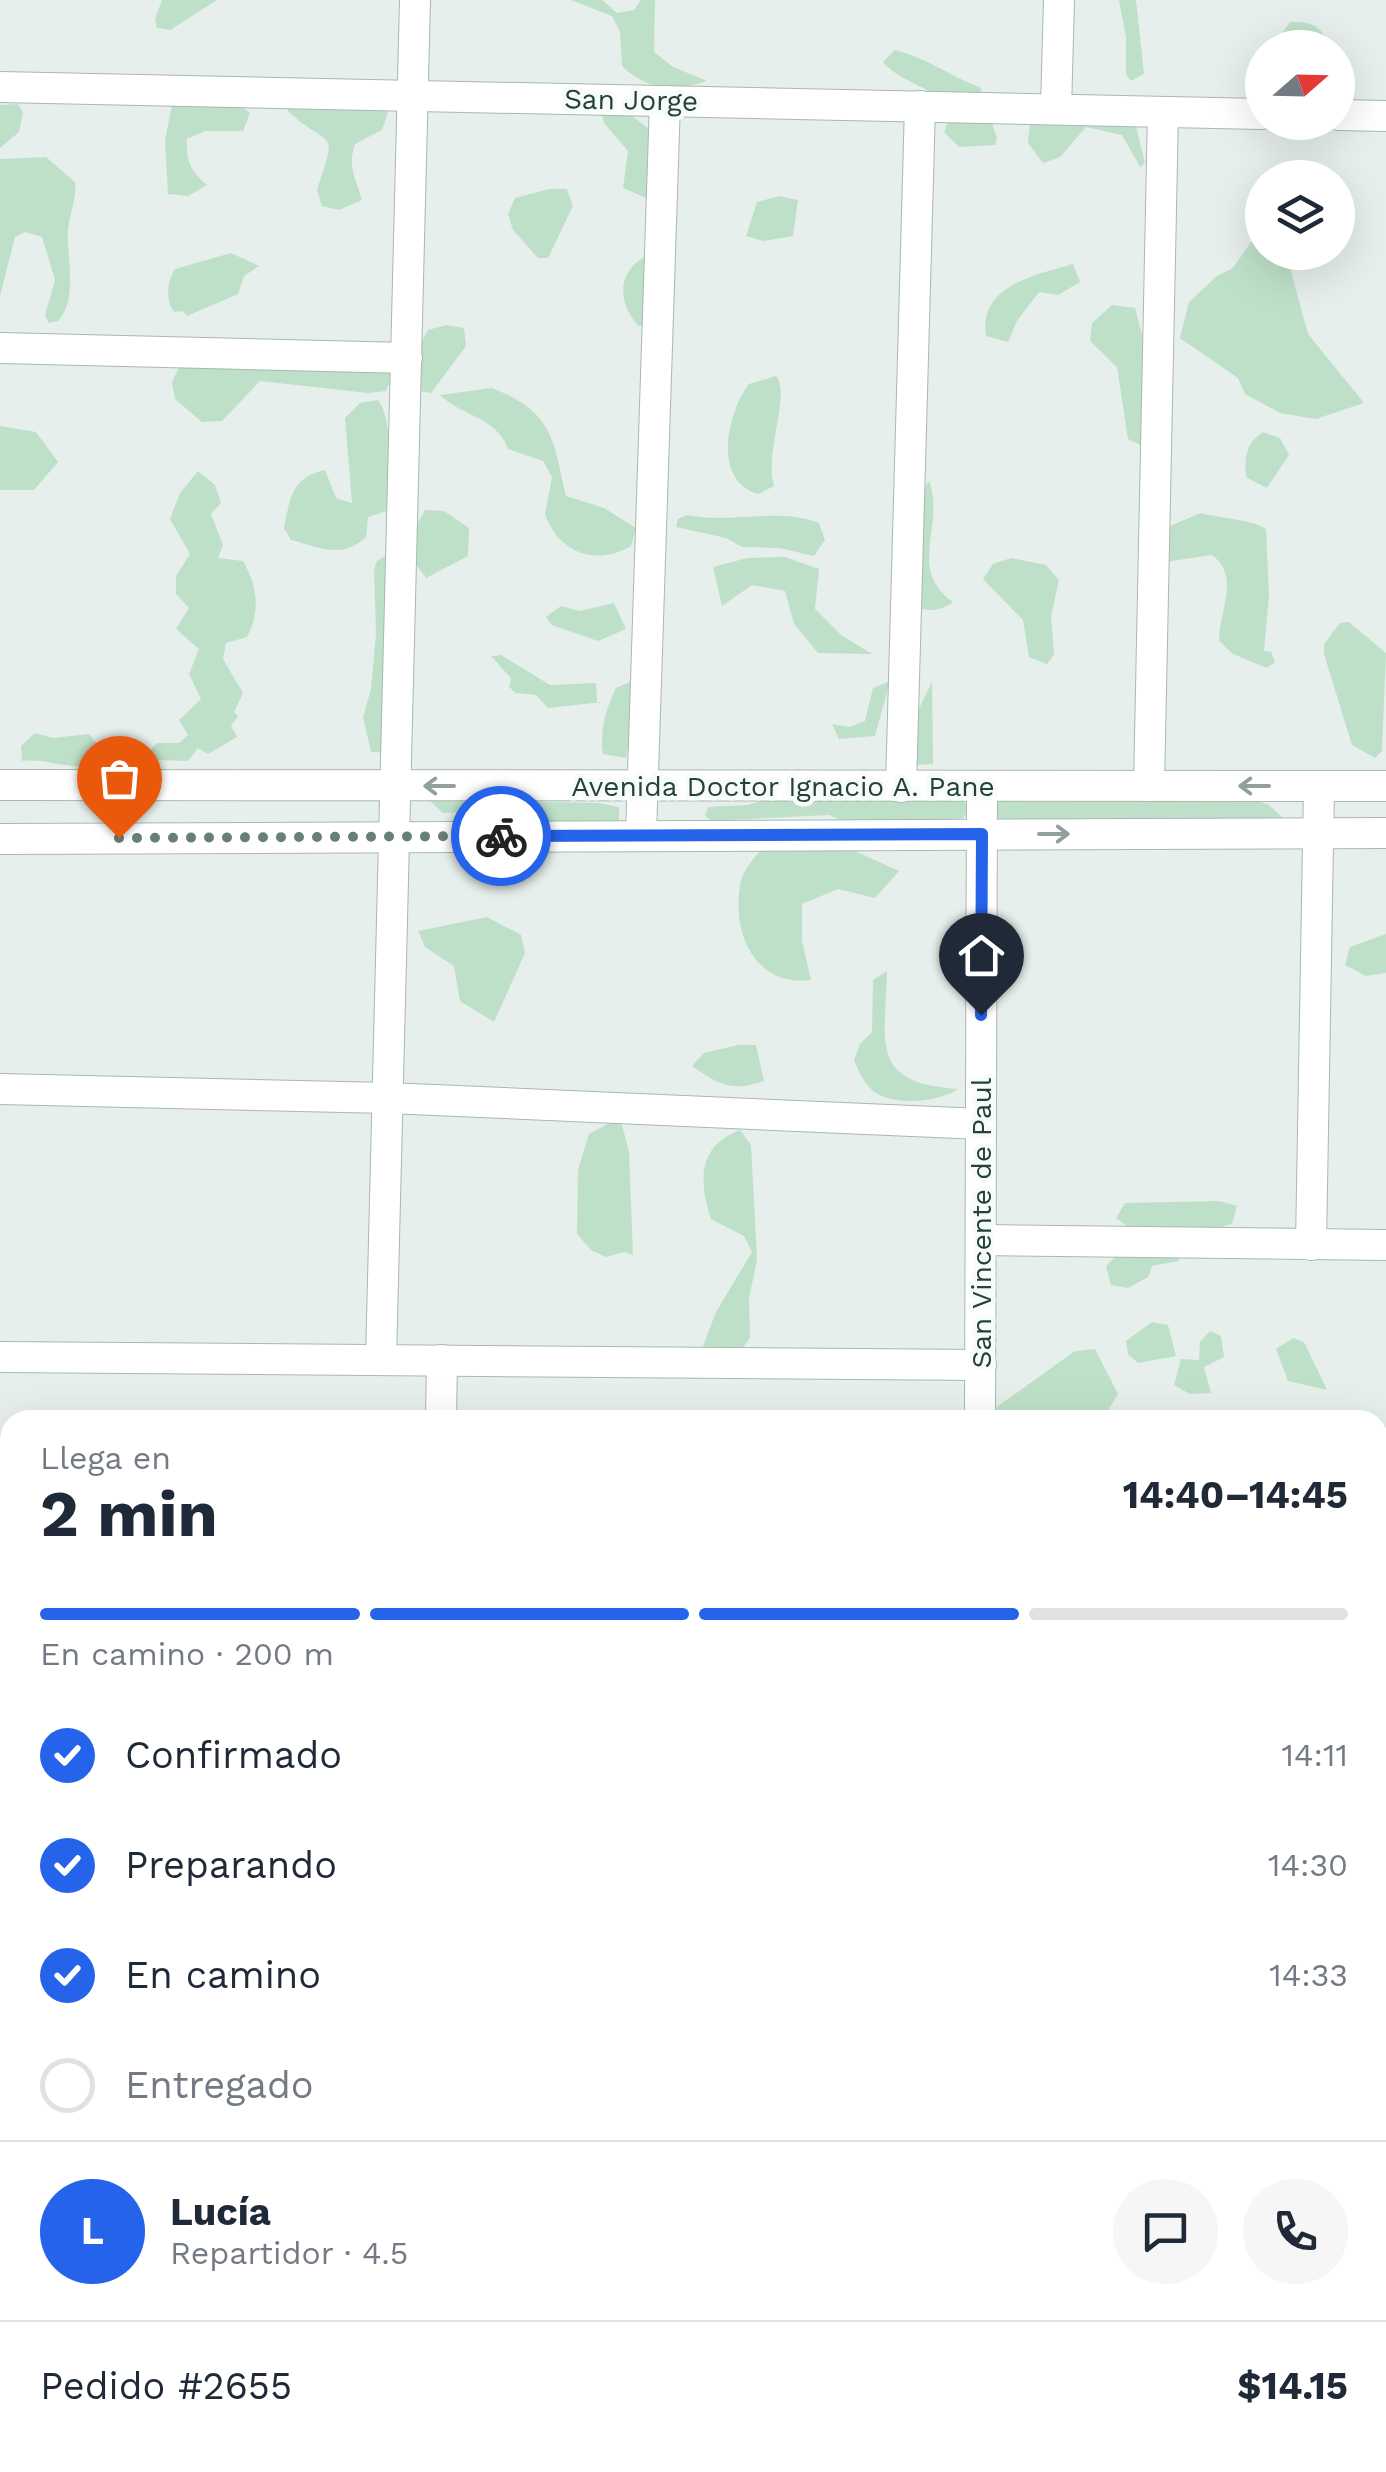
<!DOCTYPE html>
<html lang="es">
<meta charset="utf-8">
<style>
:root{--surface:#fff;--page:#f6f6f7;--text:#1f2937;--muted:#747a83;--line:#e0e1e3;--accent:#2563eb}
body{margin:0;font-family:"Work Sans",sans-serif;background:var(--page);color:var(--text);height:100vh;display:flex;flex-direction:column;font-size:38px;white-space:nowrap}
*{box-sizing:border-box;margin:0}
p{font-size:32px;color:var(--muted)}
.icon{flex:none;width:55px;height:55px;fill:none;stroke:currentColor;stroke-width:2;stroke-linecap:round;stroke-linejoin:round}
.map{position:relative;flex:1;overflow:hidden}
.drawer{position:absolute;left:0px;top:1410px;width:1388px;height:1062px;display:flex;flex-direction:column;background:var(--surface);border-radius:30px 30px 0 0;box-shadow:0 10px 40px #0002}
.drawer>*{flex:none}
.needle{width:65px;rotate:70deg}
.fabs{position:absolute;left:1245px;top:30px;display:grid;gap:20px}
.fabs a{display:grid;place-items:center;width:110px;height:110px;border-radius:50%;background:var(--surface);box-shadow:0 10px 40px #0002;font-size:50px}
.pin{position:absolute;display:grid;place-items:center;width:85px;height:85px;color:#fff;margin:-102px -42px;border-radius:50% 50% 50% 0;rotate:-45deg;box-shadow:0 0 10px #0007}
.pin .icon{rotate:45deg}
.courier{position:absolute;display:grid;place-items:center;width:100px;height:100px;margin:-50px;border:8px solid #2563eb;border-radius:50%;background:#fff;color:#222;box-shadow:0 2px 12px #0007}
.headline em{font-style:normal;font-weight:700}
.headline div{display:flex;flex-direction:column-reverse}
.headline{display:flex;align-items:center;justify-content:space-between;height:170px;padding:0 40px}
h1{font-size:65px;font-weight:700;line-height:75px}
.bar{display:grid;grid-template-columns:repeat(4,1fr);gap:15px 10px;align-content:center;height:120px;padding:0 40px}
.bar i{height:12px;border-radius:8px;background:var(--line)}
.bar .on{background:var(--accent)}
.bar p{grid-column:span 4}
.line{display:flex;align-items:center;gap:25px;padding:0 40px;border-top:2px solid var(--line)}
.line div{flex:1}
.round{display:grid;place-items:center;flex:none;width:105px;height:105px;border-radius:52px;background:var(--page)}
ol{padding:0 40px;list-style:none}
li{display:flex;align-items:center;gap:30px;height:110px}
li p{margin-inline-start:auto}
li .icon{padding:10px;border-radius:50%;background:var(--accent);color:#fff;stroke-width:4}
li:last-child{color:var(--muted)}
li i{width:55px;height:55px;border:5px solid var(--line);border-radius:50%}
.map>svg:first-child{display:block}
.green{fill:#bfe0c8}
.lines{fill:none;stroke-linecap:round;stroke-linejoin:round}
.minor-casing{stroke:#a8b8b2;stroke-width:32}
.minor{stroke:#fff;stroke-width:30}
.oneway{stroke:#92a09c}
.done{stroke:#687f78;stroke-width:10;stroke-dasharray:0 18}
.route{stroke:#2563eb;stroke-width:12}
.labels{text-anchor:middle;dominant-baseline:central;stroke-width:9;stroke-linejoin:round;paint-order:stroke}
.street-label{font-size:28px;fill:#24423a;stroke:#f7fbf9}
</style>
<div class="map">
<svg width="1386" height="2472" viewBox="0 0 1386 2472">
<rect width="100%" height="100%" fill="#e6efeb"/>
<!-- green -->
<g class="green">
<path d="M162 0H217L170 30 157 28 155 19Z"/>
<path d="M571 0H602L617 13 634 10 641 0H655L654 52 673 67 707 81C675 92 646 90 622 66L620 32 612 16Z"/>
<path d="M1119 0H1136L1144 74 1131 81 1126 74V37Z"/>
<path d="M1290 22C1311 21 1324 26 1328 47H1272Z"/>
<path d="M895 50C930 59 947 75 980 87L997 138 995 145 959 147 944 132 950 115C936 84 904 86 883 62Z"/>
<path d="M235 101 250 113 243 131H205L187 139C186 160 190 171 207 185L188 196 168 194 165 140 172 105Z"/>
<path d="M287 101 380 106 388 113 382 130 355 144C347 166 356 178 362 200L339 210 322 206 317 190C340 124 329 150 288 111Z"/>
<path d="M18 104 23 113 19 132 0 148V105Z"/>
<path d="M628 113 652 131 654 158 646 198 623 188 628 151 604 123 602 114Z"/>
<path d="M1135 122 1145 163 1140 167 1122 135 1086 127 1060 157 1043 163 1028 143 1030 123Z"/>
<path d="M46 157 75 182C77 198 70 213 68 229 66 258 79 297 58 321L49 323 45 315 55 280 42 237 25 232 15 237 0 296V159Z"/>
<path d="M549 189H567L573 206 548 258H538L513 230 508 214 515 198Z"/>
<path d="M779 196 798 200 793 236 763 241 746 236 757 202Z"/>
<path d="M1262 226V252L1286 253 1308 334 1364 403 1316 419 1280 413 1245 394 1238 378 1180 338 1189 302 1217 276 1233 268Z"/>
<path d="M231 253 259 266 244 276 238 294 187 316 183 311 174 312C165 299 167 282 175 269Z"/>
<path d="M651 254 652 326H638C616 300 617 268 651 254Z"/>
<path d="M1073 264 1080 282 1058 295 1039 292 1017 321 1008 342 986 336C978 286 1035 275 1073 264Z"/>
<path d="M1112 305 1135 308 1146 349 1147 449 1140 455 1145 447 1128 439 1117 367 1090 341 1092 323Z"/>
<path d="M446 325 464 328 466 346 431 393 414 390 419 347 428 330Z"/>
<path d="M329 340 347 342 393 374 386 391 368 393 260 381 222 421 202 422 175 399 172 382 180 365 235 348Z"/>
<path d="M776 376C791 393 764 455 774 486L758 494C711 480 728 411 749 384Z"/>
<path d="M492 388C553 412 553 438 566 496L604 508 636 528 631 546C595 567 558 552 545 514L552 477 543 461 508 449C497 417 463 417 440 395Z"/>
<path d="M378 400C393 417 389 481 393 509L368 517 366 537C342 560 319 547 291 540L284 528C290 498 292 477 325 470L336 498 352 503 345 418 360 403Z"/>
<path d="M0 426 36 432 58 462 34 490H0Z"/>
<path d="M1263 432 1280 438 1289 455 1267 488 1247 478C1243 460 1246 442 1263 432Z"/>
<path d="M198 471 215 485 221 503 211 514 223 545 218 558 243 561C257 585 261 611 247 637L226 643 223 659 243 693 234 712 238 716 231 726 237 737 208 754 198 748 188 761 156 760 149 752 157 743H179L188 735 179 720 201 699 189 674 199 649 176 629 189 608 176 594V576L190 554 170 519 180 493Z"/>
<path d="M929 481C946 525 906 569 953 602 936 614 924 611 906 603L919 497Z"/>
<path d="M425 510 444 511 469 528 468 556 426 578 415 563 416 527Z"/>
<path d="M1201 513C1218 518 1255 520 1266 529L1269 596 1264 651 1271 652 1275 662 1267 668 1233 654 1219 641C1219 610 1241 577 1212 555L1165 562 1161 538 1172 525Z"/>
<path d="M687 515C729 524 779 507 819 523L825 540 814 556 779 548 742 547 726 538 676 527 678 519Z"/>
<path d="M392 552 390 753 371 752 363 717 371 689 376 634 374 570 377 561Z"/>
<path d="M785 557 819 569 815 609 841 635 872 654 818 653 794 624 785 591 752 585 722 606 713 567 747 558Z"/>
<path d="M1011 558 1046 565 1059 580 1051 616 1054 655 1047 664 1029 657 1023 620 983 579 993 564Z"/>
<path d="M614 603 626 629 598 641 552 625 546 617 561 606 579 611Z"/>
<path d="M1349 622 1386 653 1382 751 1375 758 1352 745 1324 654V644L1340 623Z"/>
<path d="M501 655 550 685 596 683 597 702H603L548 708 536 695 516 693 509 687 511 678 491 656Z"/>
<path d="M632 681 633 718 626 758 603 754C599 732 606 708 616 688Z"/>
<path d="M890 681 875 736 839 739 832 724 849 727 865 721 873 688Z"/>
<path d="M932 682 933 764 916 765 908 731Z"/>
<path d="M35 733 53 738 89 734 104 753 102 763C78 773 48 758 22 761L21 746Z"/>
<path d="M940 792 965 802 968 811 963 818 857 827 829 815 729 820 719 826 705 816 708 807 748 805 785 793Z"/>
<path d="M999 797 1249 798 1269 805 1283 818 1245 828 1017 825 991 815Z"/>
<path d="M429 800 599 803 619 807V825L583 834 497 809 443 813Z"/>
<path d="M831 840 899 871 875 898 838 889 802 904V941L811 980C754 987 730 931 741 881 744 869 755 857 763 847Z"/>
<path d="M487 917 521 935 525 953 494 1022 460 1001 454 966 425 947 418 931Z"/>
<path d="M1386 934V973L1366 976 1345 965 1350 947Z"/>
<path d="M887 971C886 1041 867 1083 958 1089 938 1103 889 1107 871 1089 863 1081 858 1070 854 1060L860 1044 872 1032 873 980Z"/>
<path d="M738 1045H756L764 1081C732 1092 719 1085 692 1066L704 1053Z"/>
<path d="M613 1121 622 1125 629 1152 633 1255 624 1252 606 1257 591 1250 577 1234 578 1170 589 1134Z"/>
<path d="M740 1130 751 1145 757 1260 749 1298 750 1338 741 1350 723 1352 703 1346 716 1312 752 1252 744 1236 711 1219C699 1182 697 1146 740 1130Z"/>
<path d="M1219 1201 1237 1206 1232 1224C1203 1233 1168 1228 1136 1232L1116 1218 1125 1203Z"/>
<path d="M1172 1237 1179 1261 1152 1266 1148 1277 1128 1288 1111 1285 1106 1266 1116 1256Z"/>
<path d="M1152 1322 1168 1325 1176 1356 1138 1363 1128 1354 1126 1341Z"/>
<path d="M1210 1331 1221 1336 1224 1357 1204 1367 1211 1393 1190 1394 1174 1385 1181 1359 1199 1360 1200 1342Z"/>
<path d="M1293 1338 1304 1342 1327 1390 1288 1381 1276 1349Z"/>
<path d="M1095 1349 1118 1394 1102 1420H997L991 1411 1075 1351Z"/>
<path d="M1378 1480 1386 1481V1532L1378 1529Z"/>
<rect x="1378" y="1557" width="8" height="265"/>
<path d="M1378 2182 1386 2192 1384 2246 1378 2248Z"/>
<path d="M429 2462 688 2463V2472H429Z"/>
<path d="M700 2462 842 2463 846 2472H708Z"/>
<path d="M870 2463V2462L917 2463 903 2472H869Z"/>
<path d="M1175 2463H1216L1222 2472H1175Z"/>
</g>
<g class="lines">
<!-- minor casing -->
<g class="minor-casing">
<g id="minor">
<path d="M0 87 1262 114"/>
<path d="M1056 109 1059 0"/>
<path d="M1338 115 1386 116"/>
<path d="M0 348 407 358"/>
<path d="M0 785 1386 786"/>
<path d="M1149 786 1163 112"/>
<path d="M901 787 920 106"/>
<path d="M641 834 665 101"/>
<path d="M0 839 1386 833"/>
<path d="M0 1089 388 1098 981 1124"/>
<path d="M981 1240 1386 1245"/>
<path d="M1311 1245 1319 786"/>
<path d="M0 1357 981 1365"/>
<path d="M381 1360 415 0"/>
<path d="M441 1420 442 1360"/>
<path d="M980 1420 982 786"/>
<path d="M1378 1549H1386"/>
<path d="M0 1578 10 1577"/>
<path d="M0 1826H10"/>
<path d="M1379 1843 1386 2184"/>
<path d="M0 2062H10"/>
<path d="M0 2317H10"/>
<path d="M1378 2418H1386"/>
<path d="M694 2462 695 2472"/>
<path d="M997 2462V2472"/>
<path d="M200 2472V2462"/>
<path d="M423 2472V2462"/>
</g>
</g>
<!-- minor -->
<use href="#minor" class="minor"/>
</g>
<!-- one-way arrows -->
<defs><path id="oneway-shaft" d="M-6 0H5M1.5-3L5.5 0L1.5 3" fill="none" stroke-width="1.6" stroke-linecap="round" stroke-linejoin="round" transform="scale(2.5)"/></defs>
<g class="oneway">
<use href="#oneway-shaft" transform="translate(439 786) rotate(-180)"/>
<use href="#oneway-shaft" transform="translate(1254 786) rotate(180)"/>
<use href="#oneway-shaft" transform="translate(1054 834)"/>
</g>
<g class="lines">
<!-- done -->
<path class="done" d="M119 838 501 836"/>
<!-- route -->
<path class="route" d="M501 836 982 834 981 1015"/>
</g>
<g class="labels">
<!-- street labels -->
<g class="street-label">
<text transform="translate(631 100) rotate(1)">San Jorge</text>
<text x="783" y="786">Avenida Doctor Ignacio A. Pane</text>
<text transform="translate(981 1223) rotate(-90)">San Vincente de Paul</text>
</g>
</g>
</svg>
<div class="fabs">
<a><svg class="needle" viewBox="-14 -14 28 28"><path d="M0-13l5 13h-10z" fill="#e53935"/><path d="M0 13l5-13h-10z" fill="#747a83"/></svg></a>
<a><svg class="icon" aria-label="layers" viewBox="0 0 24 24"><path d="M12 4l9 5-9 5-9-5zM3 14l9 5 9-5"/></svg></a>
</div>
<div class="pin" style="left:119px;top:838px;background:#ea580c"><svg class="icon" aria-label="bag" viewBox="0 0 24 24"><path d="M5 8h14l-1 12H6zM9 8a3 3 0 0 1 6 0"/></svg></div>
<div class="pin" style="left:981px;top:1015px;background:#1f2937"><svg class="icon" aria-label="home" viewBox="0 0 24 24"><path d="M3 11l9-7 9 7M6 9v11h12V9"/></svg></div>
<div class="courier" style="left:501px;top:836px"><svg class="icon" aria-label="bike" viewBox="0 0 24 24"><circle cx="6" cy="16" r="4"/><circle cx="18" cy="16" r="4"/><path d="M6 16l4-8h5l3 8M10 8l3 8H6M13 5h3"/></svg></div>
<section class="drawer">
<div class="headline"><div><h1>2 min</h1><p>Llega en</p></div><em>14:40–14:45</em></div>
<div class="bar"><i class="on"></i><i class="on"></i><i class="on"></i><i></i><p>En camino · 200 m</p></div>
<ol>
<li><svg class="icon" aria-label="check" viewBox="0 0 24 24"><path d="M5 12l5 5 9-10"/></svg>Confirmado<p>14:11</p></li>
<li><svg class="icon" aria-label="check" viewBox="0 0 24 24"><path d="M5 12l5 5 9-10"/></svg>Preparando<p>14:30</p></li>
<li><svg class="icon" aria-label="check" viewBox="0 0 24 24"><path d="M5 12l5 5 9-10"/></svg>En camino<p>14:33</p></li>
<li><i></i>Entregado</li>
</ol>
<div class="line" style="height:180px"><b class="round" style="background:var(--accent);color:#fff">L</b><div><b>Lucía</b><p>Repartidor · 4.5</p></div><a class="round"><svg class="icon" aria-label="chat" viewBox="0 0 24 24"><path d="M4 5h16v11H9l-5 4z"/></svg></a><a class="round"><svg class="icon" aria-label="phone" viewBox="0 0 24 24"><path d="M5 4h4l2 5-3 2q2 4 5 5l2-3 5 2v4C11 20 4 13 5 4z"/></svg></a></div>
<div class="line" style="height:130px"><div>Pedido #2655</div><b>$14.15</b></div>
</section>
</div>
